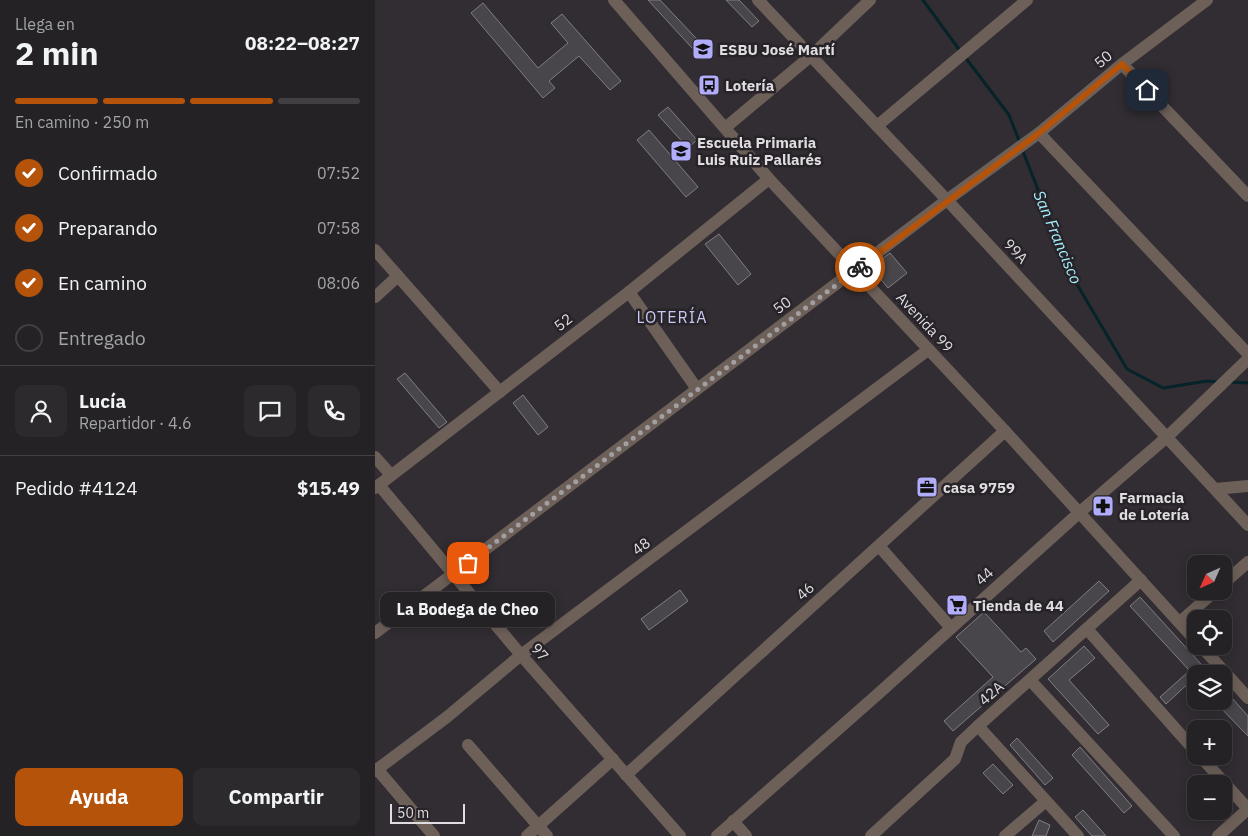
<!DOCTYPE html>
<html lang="es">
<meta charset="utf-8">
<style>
:root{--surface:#252226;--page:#2d2a2e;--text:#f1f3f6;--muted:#a3a4a7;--line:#423f43;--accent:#b45309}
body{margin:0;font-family:"IBM Plex Sans",sans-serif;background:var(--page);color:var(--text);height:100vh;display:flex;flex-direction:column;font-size:19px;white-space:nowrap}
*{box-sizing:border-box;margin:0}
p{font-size:16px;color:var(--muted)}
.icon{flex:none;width:28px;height:28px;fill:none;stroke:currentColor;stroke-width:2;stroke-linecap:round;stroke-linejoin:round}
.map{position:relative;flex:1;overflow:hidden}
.drawer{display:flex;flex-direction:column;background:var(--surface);width:375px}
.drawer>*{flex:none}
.needle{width:32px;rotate:225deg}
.tools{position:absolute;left:812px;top:555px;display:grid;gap:10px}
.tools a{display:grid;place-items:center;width:45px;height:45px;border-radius:10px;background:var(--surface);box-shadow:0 2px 12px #0003,0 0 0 1px var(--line);font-size:25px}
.scale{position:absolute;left:15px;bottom:12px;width:75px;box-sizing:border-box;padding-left:5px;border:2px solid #dfdde0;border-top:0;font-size:14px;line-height:18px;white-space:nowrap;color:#dfdde0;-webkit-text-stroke:4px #272328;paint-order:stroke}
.pin{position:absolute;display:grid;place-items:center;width:42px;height:42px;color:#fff;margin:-21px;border-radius:10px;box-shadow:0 2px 8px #0006}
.courier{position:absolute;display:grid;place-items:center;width:50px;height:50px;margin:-25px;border:4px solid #b45309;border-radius:50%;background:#fff;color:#222;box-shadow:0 1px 6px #0007}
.bubble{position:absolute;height:35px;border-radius:10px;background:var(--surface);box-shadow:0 2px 12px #0003,0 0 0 1px var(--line);font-size:16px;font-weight:700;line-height:35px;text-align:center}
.headline em{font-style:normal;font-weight:700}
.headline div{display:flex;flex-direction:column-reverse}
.headline{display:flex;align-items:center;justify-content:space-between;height:85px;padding:0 15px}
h1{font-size:32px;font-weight:700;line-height:38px}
.bar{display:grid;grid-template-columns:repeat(4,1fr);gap:8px 5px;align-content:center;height:60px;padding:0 15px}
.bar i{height:6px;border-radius:4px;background:var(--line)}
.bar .on{background:var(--accent)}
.bar p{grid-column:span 4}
.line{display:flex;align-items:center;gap:12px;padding:0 15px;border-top:1px solid var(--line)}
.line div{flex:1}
.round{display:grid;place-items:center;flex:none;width:52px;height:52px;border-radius:10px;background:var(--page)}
ol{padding:0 15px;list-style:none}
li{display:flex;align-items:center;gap:15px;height:55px}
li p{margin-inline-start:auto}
li .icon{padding:5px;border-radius:50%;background:var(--accent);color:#fff;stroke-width:4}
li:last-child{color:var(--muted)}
li i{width:28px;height:28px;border:2px solid var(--line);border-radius:50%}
.button{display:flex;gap:10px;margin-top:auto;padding:10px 15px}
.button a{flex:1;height:58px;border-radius:10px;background:var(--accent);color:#fff;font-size:20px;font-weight:700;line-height:58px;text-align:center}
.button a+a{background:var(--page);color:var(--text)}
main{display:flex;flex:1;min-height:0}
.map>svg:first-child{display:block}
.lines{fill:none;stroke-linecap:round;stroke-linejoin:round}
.stream{stroke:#052328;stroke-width:3}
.building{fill:#48454b;stroke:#807d83}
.minor{stroke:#6d6059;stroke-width:12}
.done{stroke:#a29fa3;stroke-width:5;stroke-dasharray:0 9}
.route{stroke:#b45309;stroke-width:6}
.labels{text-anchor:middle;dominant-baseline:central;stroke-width:5;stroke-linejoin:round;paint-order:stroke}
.poi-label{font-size:15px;font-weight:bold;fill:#dfdde0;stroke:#272328;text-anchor:start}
.street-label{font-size:15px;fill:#dfdde0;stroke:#272328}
.water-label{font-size:16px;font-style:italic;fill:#a4eefb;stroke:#272328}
.neighbourhood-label{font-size:16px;letter-spacing:1px;fill:#c9c8f4;stroke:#272328}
</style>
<main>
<section class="drawer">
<div class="headline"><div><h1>2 min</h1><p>Llega en</p></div><em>08:22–08:27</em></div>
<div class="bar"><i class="on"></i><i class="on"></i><i class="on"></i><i></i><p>En camino · 250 m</p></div>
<ol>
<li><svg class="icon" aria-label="check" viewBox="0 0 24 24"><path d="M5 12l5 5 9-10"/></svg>Confirmado<p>07:52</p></li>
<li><svg class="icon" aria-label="check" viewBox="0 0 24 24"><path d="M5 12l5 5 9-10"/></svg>Preparando<p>07:58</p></li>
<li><svg class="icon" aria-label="check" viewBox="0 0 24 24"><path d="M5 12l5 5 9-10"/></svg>En camino<p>08:06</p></li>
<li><i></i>Entregado</li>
</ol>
<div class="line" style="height:90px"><a class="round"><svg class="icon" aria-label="person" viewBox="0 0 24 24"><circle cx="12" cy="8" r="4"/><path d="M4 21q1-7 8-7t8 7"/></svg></a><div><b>Lucía</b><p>Repartidor · 4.6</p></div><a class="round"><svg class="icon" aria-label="chat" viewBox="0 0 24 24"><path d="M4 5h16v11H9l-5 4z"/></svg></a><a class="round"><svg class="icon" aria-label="phone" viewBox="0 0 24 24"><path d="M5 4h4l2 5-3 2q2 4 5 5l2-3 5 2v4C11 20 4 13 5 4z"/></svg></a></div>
<div class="line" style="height:65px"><div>Pedido #4124</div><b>$15.49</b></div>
<div class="button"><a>Ayuda</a><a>Compartir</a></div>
</section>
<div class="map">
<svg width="873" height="836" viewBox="0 0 873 836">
<rect width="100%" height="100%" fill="#312d32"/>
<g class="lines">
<!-- stream -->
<g class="stream">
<path d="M548 0 586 52"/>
<path d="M590 57 634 115 645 143"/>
<path d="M647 149 697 276 752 369 788 388 832 381 844 382"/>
<path d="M855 382 873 383"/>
</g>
</g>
<!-- building -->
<g class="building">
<path d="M273 0H285L335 53 328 60Z"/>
<path d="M351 0H364L384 21 377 27Z"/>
<path d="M108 3 163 68 193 43 176 23 187 14 246 81 235 90 204 56 174 81 180 88 168 98 96 13Z"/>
<path d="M293 107 322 140 313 148 283 115Z"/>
<path d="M274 130 323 187 311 197 262 140Z"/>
<path d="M344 234 376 274 363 285 330 244Z"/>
<path d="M515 253 532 273 513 288 496 267Z"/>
<path d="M30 373 72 422 64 428 22 379Z"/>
<path d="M148 395 173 427 163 435 138 403Z"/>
<path d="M724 581 734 591 678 642 669 631Z"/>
<path d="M305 590 313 601 274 630 266 619Z"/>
<path d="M765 597 835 674H821V681L819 678 791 704 785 697 813 672V669L755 606Z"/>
<path d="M609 612 646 652 651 648 661 659 578 731 569 721 618 677 581 637Z"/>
<path d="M709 646 720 658 694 680 734 725 723 734 673 679Z"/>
<path d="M849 689 873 716V736L839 701H849Z"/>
<path d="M642 738 678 778 670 785 635 745Z"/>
<path d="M705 747 757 806 749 813 697 755Z"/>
<path d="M618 764 638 785 628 794 608 773Z"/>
<path d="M708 810 731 836H717L700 817Z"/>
<path d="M664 820 675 825 671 836H657Z"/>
</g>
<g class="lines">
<!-- minor -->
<g class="minor">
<path d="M239 0 394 179 630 431 821 641"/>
<path d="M383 0 572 200 873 525"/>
<path d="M747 64 873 196"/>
<path d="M502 126 652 0"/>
<path d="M350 128 437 55 495 0"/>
<path d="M664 133 873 354"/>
<path d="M0 250 125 392"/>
<path d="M254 292 322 389"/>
<path d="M0 297 23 276"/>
<path d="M0 457 16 475"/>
<path d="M4 485 146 655 305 836"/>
<path d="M0 488 254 292 394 179"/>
<path d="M840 489 873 486"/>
<path d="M504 546 576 628"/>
<path d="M849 583 873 562"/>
<path d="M805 622 840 591"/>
<path d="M712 629 821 752"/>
<path d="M0 633 572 200 664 133 747 64 832 0"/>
<path d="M826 646 873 698"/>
<path d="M655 680 799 836"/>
<path d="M603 726 703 836"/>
<path d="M93 745 172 836"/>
<path d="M825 756 873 809"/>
<path d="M2 769 59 836"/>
<path d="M0 771 72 717 146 655 553 350"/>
<path d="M251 775 630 431"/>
<path d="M358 821 371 836"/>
<path d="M152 836 238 759"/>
<path d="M342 836 503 694 705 512 792 437 873 359"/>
<path d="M496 836 580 759 586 742 603 726 766 580"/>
<path d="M630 836 671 801"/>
<path d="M843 836 873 809"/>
</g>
</g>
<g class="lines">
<!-- done -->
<path class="done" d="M93 563 485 267"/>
<!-- route -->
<path class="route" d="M485 267 664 133 747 64 772 90"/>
</g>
<!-- icons -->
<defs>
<g id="school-square" transform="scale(1.125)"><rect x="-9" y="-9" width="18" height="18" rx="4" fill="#b1adfa" stroke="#272328"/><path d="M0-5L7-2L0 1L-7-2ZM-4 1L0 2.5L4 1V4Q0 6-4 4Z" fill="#111"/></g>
<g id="bus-square" transform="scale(1.125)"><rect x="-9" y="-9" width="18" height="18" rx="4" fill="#b1adfa" stroke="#272328"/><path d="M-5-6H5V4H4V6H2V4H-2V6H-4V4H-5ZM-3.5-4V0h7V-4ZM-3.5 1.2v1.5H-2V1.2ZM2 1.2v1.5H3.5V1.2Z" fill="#111"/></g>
<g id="office-square" transform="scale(1.125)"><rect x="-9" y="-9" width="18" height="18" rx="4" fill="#b1adfa" stroke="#272328"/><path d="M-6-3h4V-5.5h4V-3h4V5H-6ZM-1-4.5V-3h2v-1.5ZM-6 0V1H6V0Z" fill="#111"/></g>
<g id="pharmacy-square" transform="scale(1.125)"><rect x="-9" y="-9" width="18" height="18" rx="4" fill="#b1adfa" stroke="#272328"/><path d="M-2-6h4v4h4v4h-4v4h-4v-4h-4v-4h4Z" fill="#111"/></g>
<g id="supermarket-square" transform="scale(1.125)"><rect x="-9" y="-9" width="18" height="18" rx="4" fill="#b1adfa" stroke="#272328"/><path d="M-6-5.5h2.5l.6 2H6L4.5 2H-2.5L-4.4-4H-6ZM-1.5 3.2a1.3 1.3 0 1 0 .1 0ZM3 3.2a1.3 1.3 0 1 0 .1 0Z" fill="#111"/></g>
</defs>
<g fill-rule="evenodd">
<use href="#school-square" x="328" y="49"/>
<use href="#bus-square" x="334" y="85"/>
<use href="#school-square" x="306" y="151"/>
<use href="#office-square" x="552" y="487"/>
<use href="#pharmacy-square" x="728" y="506"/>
<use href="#supermarket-square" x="582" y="605"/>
</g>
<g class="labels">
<!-- poi labels -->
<g class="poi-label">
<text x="344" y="49">ESBU José Martí</text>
<text x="350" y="85">Lotería</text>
<text x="322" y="142">Escuela Primaria<tspan x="322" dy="17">Luis Ruiz Pallarés</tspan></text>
<text x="568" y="487">casa 9759</text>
<text x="744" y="497">Farmacia<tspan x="744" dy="17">de Lotería</tspan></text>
<text x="598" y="605">Tienda de 44</text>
</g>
<!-- street labels -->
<g class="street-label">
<text transform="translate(728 59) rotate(-40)">50</text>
<text transform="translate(641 251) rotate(47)">99A</text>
<text transform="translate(407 305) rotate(-37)">50</text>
<text transform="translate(188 322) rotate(-38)">52</text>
<text transform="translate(550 322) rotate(47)">Avenida 99</text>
<text transform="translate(266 546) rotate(-37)">48</text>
<text transform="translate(609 576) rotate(-42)">44</text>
<text transform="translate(430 591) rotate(-42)">46</text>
<text transform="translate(165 652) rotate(49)">97</text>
<text transform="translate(616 693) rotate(-41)">42A</text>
</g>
<!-- water labels -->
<g class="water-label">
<text transform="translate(683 237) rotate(67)">San Francisco</text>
</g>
<!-- neighbourhood labels -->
<g class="neighbourhood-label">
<text x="297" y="317">LOTERÍA</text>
</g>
</g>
</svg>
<div class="tools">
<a><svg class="needle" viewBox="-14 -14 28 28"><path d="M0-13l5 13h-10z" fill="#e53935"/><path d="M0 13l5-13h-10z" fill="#a3a4a7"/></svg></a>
<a><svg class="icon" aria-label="locate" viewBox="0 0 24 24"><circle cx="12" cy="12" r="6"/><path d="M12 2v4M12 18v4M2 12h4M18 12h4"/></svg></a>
<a><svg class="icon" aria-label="layers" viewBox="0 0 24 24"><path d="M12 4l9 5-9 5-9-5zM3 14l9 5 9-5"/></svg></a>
<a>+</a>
<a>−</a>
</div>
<div class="scale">50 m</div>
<div class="pin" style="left:93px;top:563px;background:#ea580c"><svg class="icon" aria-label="bag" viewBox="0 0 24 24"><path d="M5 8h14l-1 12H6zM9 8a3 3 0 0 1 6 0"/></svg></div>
<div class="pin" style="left:772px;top:90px;background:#1f2937"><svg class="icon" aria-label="home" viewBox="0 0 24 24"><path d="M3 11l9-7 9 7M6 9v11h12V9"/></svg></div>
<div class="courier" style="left:485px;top:267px"><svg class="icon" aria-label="bike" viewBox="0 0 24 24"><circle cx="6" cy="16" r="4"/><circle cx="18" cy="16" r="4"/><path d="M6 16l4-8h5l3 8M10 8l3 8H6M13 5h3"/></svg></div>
<div class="bubble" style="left:5px;top:592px;width:175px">La Bodega de Cheo</div>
</div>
</main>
